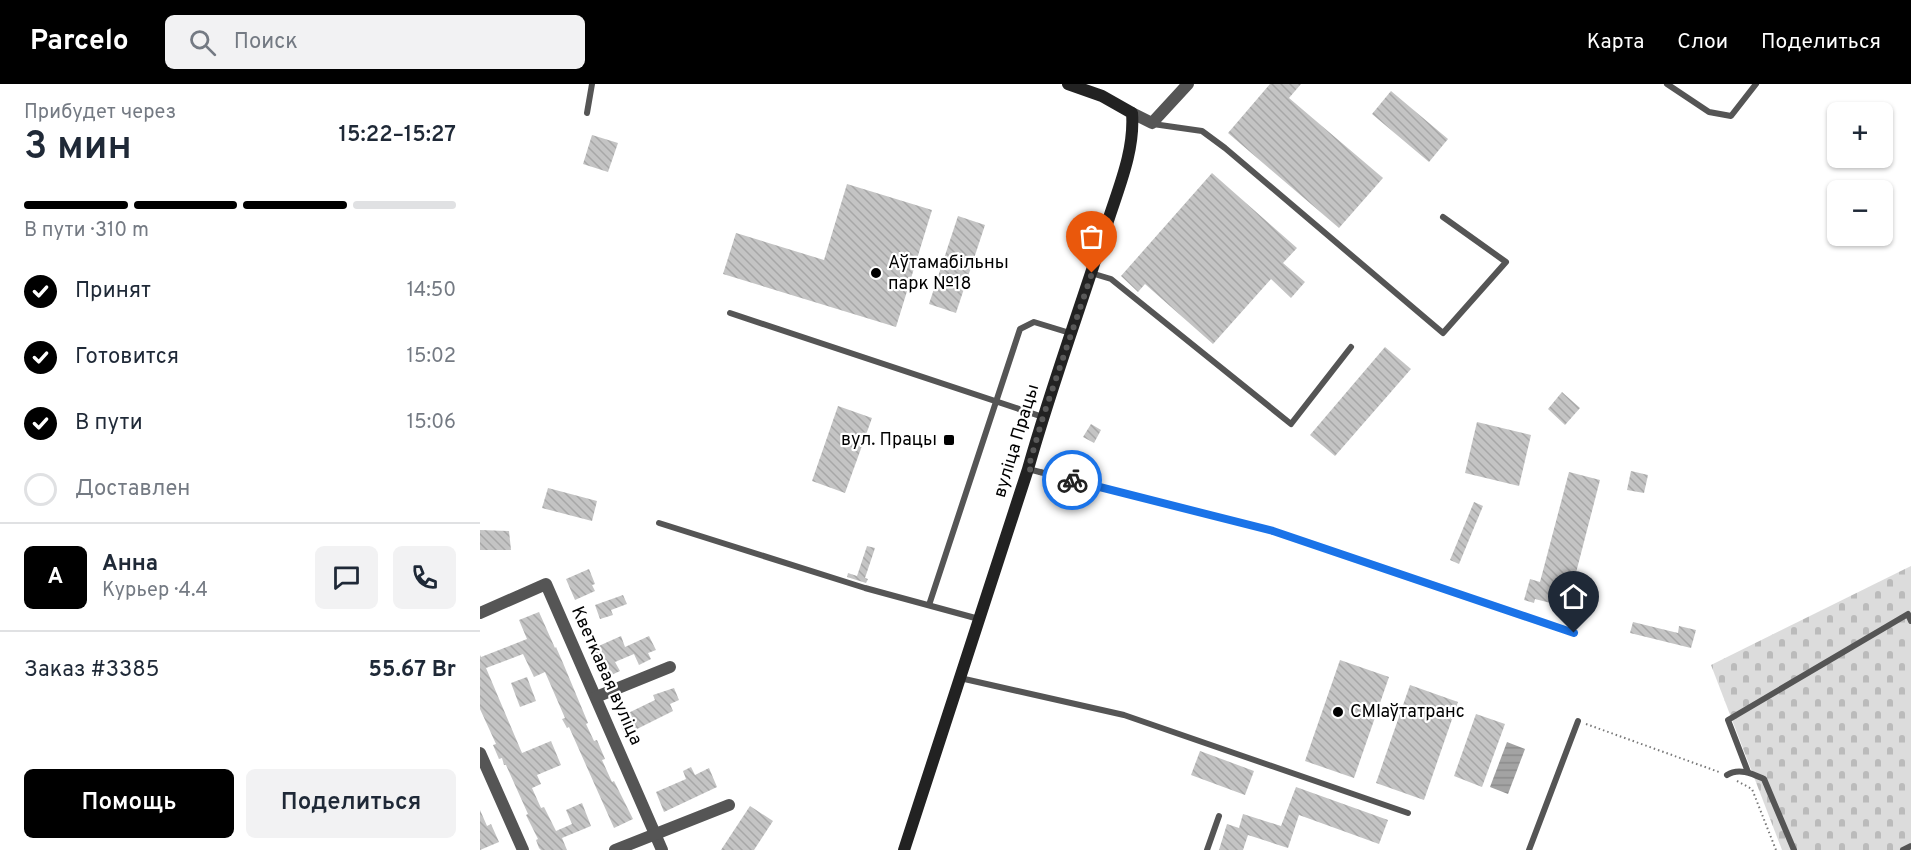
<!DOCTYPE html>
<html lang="ru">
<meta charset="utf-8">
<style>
:root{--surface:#fff;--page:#f2f2f3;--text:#1f2937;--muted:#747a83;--line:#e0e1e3;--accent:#000}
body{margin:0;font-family:Overpass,sans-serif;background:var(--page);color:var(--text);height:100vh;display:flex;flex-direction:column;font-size:22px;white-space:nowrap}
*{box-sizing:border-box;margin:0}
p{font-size:20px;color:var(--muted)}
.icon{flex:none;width:33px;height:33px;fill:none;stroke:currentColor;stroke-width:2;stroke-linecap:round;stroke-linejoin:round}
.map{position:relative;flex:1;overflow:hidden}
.details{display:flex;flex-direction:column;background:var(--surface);width:480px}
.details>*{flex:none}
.tools{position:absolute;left:1347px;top:18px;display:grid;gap:12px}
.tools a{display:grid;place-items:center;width:66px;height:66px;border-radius:9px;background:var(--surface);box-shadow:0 2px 4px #0004;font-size:30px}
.pin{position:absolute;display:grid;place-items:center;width:51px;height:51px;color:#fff;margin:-62px -26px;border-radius:50% 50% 50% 0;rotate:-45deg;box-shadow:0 0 6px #0007}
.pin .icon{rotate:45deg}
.courier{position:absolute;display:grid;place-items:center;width:60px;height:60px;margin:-30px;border:4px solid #1a73e8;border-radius:50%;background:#fff;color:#222;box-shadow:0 2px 8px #0007}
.overview em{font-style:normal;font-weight:600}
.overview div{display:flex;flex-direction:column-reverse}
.overview{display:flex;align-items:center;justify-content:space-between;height:102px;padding:0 24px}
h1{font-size:39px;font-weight:600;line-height:45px}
.bar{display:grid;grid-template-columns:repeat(4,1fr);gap:9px 6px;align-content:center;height:72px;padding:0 24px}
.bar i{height:8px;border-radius:4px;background:var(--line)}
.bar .selected{background:var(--accent)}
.bar p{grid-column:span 4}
.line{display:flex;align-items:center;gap:15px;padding:0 24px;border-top:2px solid var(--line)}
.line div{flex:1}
.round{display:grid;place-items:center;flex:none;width:63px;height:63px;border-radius:9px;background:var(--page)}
ol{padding:0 24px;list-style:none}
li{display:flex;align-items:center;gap:18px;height:66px}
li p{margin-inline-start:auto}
li .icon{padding:6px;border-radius:50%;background:var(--accent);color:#fff;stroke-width:4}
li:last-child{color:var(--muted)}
li i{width:33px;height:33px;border:3px solid var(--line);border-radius:50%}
.primary-button{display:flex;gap:12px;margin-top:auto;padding:12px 24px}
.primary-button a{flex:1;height:69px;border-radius:9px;background:var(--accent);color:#fff;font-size:24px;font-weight:600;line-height:69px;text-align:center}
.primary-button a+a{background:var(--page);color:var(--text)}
header{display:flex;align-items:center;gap:36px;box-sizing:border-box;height:84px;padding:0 30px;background:var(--accent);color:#fff}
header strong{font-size:28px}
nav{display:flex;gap:33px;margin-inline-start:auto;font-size:21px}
.search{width:420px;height:54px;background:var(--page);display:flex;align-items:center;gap:15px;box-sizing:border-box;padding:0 21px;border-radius:9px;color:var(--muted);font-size:22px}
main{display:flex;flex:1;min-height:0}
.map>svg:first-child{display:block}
.cemetery{fill:url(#cemetery-stones)}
.water{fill:url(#water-rules)}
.building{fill:url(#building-back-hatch)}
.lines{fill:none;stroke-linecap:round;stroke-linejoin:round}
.path{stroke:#777;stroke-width:2;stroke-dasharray:1.5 3;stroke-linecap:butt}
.lane{stroke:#555;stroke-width:6}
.street{stroke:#555;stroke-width:12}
.secondary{stroke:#222;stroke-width:12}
.done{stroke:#595959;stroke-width:6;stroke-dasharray:0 10.8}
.route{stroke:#1a73e8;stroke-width:8}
.poi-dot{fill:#000;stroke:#fff;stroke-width:2}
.labels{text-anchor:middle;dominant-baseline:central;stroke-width:4.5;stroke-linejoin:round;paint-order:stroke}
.poi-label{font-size:18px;fill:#000;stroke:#fff;text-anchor:start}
.street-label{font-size:18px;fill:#000;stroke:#fff}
</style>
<header>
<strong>Parcelo</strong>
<div class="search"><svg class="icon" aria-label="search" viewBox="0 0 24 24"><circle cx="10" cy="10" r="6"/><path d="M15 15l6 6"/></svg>Поиск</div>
<nav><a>Карта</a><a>Слои</a><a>Поделиться</a></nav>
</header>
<main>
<section class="details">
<div class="overview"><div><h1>3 мин</h1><p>Прибудет через</p></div><em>15:22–15:27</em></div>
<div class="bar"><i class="selected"></i><i class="selected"></i><i class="selected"></i><i></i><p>В пути · 310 m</p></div>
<ol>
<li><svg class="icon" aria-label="check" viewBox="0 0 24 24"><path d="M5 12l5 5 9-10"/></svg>Принят<p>14:50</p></li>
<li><svg class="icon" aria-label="check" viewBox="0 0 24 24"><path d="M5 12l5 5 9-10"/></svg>Готовится<p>15:02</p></li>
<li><svg class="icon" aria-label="check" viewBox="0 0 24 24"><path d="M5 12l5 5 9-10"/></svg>В пути<p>15:06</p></li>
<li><i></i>Доставлен</li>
</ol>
<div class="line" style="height:108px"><b class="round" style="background:var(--accent);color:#fff">А</b><div><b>Анна</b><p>Курьер · 4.4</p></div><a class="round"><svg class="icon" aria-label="chat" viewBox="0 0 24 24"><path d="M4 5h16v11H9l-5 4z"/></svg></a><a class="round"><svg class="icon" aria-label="phone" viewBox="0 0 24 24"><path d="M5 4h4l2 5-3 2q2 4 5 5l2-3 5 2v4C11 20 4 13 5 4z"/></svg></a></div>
<div class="line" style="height:78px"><div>Заказ #3385</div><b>55.67 Br</b></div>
<div class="primary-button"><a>Помощь</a><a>Поделиться</a></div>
</section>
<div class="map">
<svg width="1431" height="766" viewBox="0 0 1431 766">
<defs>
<pattern id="cemetery-stones" width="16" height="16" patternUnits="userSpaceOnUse" patternTransform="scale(1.5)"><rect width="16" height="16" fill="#dcdcdc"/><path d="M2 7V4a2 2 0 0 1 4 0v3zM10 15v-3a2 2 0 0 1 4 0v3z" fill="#bbb"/></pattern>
<pattern id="water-rules" width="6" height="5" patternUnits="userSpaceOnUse" patternTransform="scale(1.5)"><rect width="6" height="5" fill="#a3a3a3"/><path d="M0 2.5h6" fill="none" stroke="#8b8b8b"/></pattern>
<pattern id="building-back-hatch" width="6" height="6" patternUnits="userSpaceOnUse" patternTransform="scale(1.5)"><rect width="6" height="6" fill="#c4c4c4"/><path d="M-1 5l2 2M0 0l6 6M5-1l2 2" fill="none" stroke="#a7a7a7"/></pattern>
</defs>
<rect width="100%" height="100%" fill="#fff"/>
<!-- cemetery -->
<path class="cemetery" d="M1431 482V766H1302L1231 581Z"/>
<!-- water -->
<path class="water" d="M1027 658 1045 665 1028 710 1010 703Z"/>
<!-- building -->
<g class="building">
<path d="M790 0H821L809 14 903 94 859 144 748 49Z"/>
<path d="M911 7 968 55 949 78 892 30Z"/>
<path d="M112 51 138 59 128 88 103 80Z"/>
<path d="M732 89 817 164 803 179 825 198 811 214 791 195 733 260 665 200 658 208 641 192Z"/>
<path d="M367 100 452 126 416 243 243 190 256 149 344 176Z"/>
<path d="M478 132 505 141 476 229 449 220Z"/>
<path d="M905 263 931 285 855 372 830 351Z"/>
<path d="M1082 308 1100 324 1085 341 1068 325Z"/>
<path d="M358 322 392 334 365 409 332 397Z"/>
<path d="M997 338 1051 351 1039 402 985 389Z"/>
<path d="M611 340 621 346 614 359 603 353Z"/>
<path d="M1151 387 1168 391 1164 409 1147 406Z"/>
<path d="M1089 388 1120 396 1091 508 1102 511 1098 526 1055 515 1054 519 1044 516 1050 495 1060 498Z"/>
<path d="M68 404 117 417 112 437 62 424Z"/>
<path d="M994 418 1003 422 979 480 970 476Z"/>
<path d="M0 446 29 447 31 466H0Z"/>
<path d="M387 462 395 464 385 494 388 495 386 499 367 493 368 489 377 492Z"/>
<path d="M109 485 115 500 112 501 115 507 95 516 86 495Z"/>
<path d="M143 511 147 520 131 526 133 531 120 535 115 521Z"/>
<path d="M59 528 75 564 76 563 83 579 108 639 106 640 114 657 117 656 125 675 122 676 132 698 134 697 153 735 134 744 89 643 87 644 82 635 85 634 65 588 54 593 43 570 6 584 42 669 71 657 81 681 57 691 61 700 52 704 61 724 64 723 76 747 92 740 86 726 102 719 111 742 82 754 87 766H61L59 764 56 756 58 755 46 731 48 730 26 681H24L22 674 19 675 13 661 16 660 0 625V571L1 573 47 555 39 536Z"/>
<path d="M1153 538 1198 549 1199 542 1216 546 1211 564 1150 549Z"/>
<path d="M141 552 145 563 169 552 176 566 168 569 171 575 159 581 154 570 135 578 140 587 125 594 112 565Z"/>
<path d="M860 576 909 593 874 694 825 677Z"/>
<path d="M47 593 56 617 40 623 31 599Z"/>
<path d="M930 601 978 618 944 716 896 699Z"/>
<path d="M194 604 199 616 190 620 193 627 145 651 141 642 146 640 142 632 175 616 173 611Z"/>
<path d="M996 630 1025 640 1002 703 974 692Z"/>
<path d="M720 667 774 687 765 711 711 691Z"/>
<path d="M211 683 215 691 229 684 237 703 184 728 176 708 206 695 203 687Z"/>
<path d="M816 703 908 736 899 760 819 731 808 764 768 751 763 766H739L747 740 759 744 763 730 801 742Z"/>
<path d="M270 722 293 737 274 766H241Z"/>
<path d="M0 726 7 742 11 740 19 758 0 766Z"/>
</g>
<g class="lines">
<!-- path -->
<g class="path">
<path d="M1106 640 1239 688"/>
<path d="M1257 697 1272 705 1296 766"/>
</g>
<!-- lane -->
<g class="lane">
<path d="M1187 0 1229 28 1251 32 1276 0"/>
<path d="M107 29 112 0"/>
<path d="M673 40 722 47 745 64 963 249 1026 178 963 133"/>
<path d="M611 189 631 195 811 340 871 263"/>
<path d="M250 229 563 333"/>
<path d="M548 385 793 447 1094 549"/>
<path d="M179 439 385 504 499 535"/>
<path d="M449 521 540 245 554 238 590 249"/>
<path d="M480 594 644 631 928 729"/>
<path d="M1268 688 1248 636 1428 530 1431 537"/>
<path d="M1247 691C1259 683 1273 690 1284 695L1314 766"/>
<path d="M727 766 739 732"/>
<path d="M1049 766 1098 637"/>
<path d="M1423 766 1431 762"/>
</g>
<!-- street -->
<g class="street">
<path d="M652 29 672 39 708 0"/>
<path d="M0 529 66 500 182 766"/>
<path d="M116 613 190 583"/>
<path d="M0 669 43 766"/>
<path d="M135 766 249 721"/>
</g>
<!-- secondary -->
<path class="secondary" d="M424 766 548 385C571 303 601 222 627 140 638 105 655 67 652 29L622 12 588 0"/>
</g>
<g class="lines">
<!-- done -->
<path class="done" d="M592 396 548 385 563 333 612 189"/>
<!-- route -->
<path class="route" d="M592 396 793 447 1094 549"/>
</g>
<!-- markers -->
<g class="poi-dot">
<circle cx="396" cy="189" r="6"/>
<rect x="463" y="350" width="12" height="12" rx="3"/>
<circle cx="858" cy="628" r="6"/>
</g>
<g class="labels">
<!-- poi labels -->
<g class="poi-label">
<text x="408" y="179">Аўтамабільны<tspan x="408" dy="21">парк №18</tspan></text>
<text x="457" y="356" text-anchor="end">вул. Працы</text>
<text x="870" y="628">СМІаўтатранс</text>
</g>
<!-- street labels -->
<g class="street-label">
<text transform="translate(537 357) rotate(-73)">вуліца Працы</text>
<text transform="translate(126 592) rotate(66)">Кветкавая вуліца</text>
</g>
</g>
</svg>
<div class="tools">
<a>+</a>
<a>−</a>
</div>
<div class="pin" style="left:612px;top:189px;background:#ea580c"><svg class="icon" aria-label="bag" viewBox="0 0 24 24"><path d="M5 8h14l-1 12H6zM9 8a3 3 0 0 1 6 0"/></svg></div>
<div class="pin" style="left:1094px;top:549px;background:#1f2937"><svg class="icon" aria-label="home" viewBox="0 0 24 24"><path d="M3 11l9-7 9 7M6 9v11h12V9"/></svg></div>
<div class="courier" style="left:592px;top:396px"><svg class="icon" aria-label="bike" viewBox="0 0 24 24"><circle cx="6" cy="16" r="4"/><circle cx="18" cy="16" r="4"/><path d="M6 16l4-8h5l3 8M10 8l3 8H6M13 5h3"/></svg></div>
</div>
</main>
